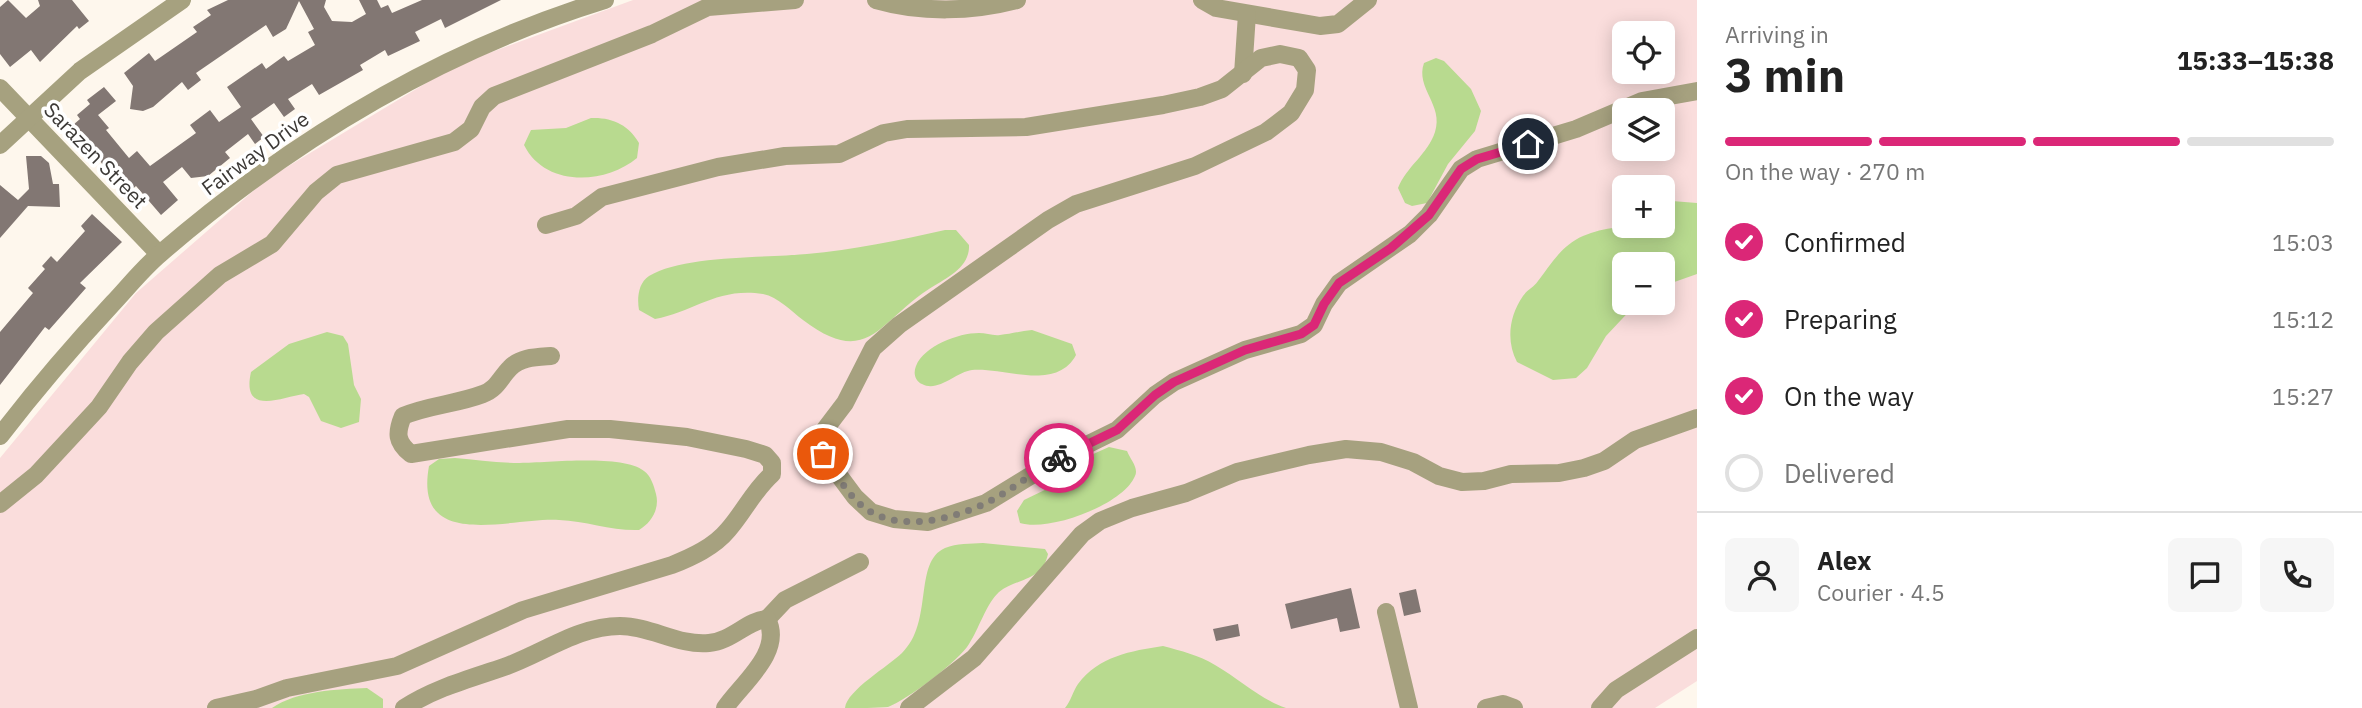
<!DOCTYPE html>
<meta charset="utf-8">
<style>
:root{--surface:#fff;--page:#f6f6f6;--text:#222;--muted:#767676;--line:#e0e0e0;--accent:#db2777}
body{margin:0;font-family:"IBM Plex Sans",sans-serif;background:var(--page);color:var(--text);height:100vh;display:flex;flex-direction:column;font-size:26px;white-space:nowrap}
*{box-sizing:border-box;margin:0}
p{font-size:23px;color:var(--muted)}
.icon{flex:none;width:38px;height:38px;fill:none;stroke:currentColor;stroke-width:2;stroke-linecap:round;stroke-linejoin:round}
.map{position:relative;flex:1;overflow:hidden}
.details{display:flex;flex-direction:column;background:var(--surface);width:665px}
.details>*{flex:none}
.tools{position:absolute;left:1612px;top:21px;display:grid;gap:14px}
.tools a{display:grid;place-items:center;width:63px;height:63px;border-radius:10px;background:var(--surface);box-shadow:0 4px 18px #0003;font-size:35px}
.pin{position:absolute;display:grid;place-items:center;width:60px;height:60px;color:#fff;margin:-30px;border:4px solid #fff;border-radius:50%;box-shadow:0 2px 7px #0007}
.courier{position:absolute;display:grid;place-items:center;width:70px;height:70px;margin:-35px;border:5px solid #db2777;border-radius:50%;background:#fff;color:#222;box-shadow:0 2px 9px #0007}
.head em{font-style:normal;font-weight:800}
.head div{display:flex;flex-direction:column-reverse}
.head{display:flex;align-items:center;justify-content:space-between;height:119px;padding:0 28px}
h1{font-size:46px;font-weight:800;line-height:52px}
.bar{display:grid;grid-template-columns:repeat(4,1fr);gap:10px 7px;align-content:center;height:84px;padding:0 28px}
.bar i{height:9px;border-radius:5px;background:var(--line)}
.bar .on{background:var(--accent)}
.bar p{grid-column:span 4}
.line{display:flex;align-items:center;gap:18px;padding:0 28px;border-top:2px solid var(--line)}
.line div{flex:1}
.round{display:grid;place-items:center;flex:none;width:74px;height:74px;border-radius:10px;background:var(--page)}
ol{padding:0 28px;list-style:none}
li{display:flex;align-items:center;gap:21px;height:77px}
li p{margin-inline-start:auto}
li .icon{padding:7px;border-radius:50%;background:var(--accent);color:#fff;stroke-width:4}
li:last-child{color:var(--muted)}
li i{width:38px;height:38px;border:4px solid var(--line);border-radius:50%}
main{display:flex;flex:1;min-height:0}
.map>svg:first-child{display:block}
.green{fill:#fadddc;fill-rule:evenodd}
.water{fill:#b8da8f}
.building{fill:#827773}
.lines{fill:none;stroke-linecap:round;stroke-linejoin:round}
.minor{stroke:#a6a17f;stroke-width:18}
.done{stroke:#807c76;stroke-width:7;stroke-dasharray:0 12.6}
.route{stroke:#db2777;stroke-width:9}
.labels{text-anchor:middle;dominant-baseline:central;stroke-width:7;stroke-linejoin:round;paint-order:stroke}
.street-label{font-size:21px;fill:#3c3936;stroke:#fff}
</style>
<main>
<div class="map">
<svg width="1697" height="708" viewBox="0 0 1697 708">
<rect width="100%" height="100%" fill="#fef7ed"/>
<!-- green -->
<path class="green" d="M633 0H1697V681L1655 708H0V458L136 293 267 179 456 65ZM1624 33H1662V72H1624ZM1624 110H1662V149H1624ZM1624 187H1662V226H1624ZM1624 264H1662V303H1624Z"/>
<!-- water -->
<g class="water">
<path d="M1436 58 1444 61 1471 89 1481 111 1475 131 1448 164 1427 203 1412 206 1405 203 1398 188C1406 167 1428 154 1435 132 1444 105 1415 88 1424 63Z"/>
<path d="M591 118C612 117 629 125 639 143L637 158C604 185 545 187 524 145L531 130 566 128Z"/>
<path d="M1672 201 1697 203V274L1663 286 1662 264H1624V303H1637L1606 336 1587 368 1576 378 1553 380 1517 362C1506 341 1509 316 1523 296 1527 290 1534 287 1538 281 1551 264 1562 245 1583 236 1608 225 1636 226 1662 226L1663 204Z"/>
<path d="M945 230H956L969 245C970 268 946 278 929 289 878 322 868 369 803 320 791 311 778 297 763 294 717 287 694 312 655 319L639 310C637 299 638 283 649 276 683 255 766 258 807 254 853 250 900 240 945 230Z"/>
<path d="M1032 330 1072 344 1076 355C1056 392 1004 367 972 370 956 372 938 393 922 384 915 381 913 373 916 366 924 346 958 333 979 333 986 333 993 336 1000 335 1011 334 1021 331 1032 330Z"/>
<path d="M327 332 343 336 348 344 354 385 361 399 359 422 341 428 321 421 309 397 304 394C282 397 241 417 251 372L289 344Z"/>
<path d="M1109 447 1127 451C1130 459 1139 468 1135 476 1123 505 1049 532 1020 523L1017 511 1024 500 1053 486 1091 455Z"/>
<path d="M455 458C477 460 498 463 520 463 547 463 622 454 644 471 651 476 654 486 656 494 660 509 651 523 639 530 612 531 586 521 559 520 511 517 413 553 429 466L439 459Z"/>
<path d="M983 543 1045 549 1048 554C1042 582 1016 578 999 592 986 604 979 629 969 644 959 661 907 700 888 707 877 708 858 708 845 708 847 690 889 666 902 653 934 622 913 562 945 548 957 543 970 544 983 543Z"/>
<path d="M1163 646C1181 651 1199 655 1215 665 1241 680 1258 698 1286 708H1065C1071 701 1073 691 1078 684 1099 656 1131 651 1163 646Z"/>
<path d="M367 688 383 699V708H272C296 691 338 689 367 688Z"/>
</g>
<!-- building -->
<g class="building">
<path d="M8 0 26 18 40 6 38 0H72L89 21 79 29 77 26 40 62 31 50 10 67 0 54V7Z"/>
<path d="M228 0H326L324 7 332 21 352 22 366 14 359 0H377L381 8 388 5 392 13 422 0H501L445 28 441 19 415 32 420 41 388 56 385 50 360 65 363 70 319 95 312 84 288 99 295 109 284 117 274 103 251 119 264 137 255 144 248 134 225 152 230 158 208 176 191 178 182 167 163 182 178 200 161 215 136 186 129 192 103 165 73 125 80 119 77 115 90 104 87 100 104 87 116 101 98 115 109 128 106 130 129 158 137 151 150 166 196 133 190 125 210 110 219 122 241 107 227 87 262 63 266 69 284 56 288 61 315 45 308 32 314 29 299 1 286 29 273 37 266 25 196 73 201 80 188 90 182 82 153 107 143 111 130 109 133 86 124 73 149 53 155 61 197 32 193 27 211 15 207 10Z"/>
<path d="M26 156H41L49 163 53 184H59L60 207 28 206 0 238V185L18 200 29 189Z"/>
<path d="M92 214 122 242 80 283 86 288 49 330 45 327 0 385V332L33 293 28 288 45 269 42 266 51 256 57 262 85 231 81 226Z"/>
<path d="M1351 588 1360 628 1340 632 1337 618 1291 629 1285 604Z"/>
<path d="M1416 589 1421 612 1404 616 1399 593Z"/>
<path d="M1238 624 1240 636 1216 641 1213 629Z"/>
</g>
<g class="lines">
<!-- minor -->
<g class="minor">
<path d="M876 0C921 13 972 12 1017 0"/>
<path d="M1202 0 1216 8 1320 26 1338 24 1368 0"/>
<path d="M1243 74 1247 14"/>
<path d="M0 88 159 254"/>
<path d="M0 145 80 71 182 0"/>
<path d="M546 225 576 216 602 197 718 167 785 156 839 154 884 133 907 129 1026 127 1163 105 1200 97 1222 89 1261 58 1280 54 1299 58 1307 70 1305 90 1291 113 1266 132 1195 166 1076 204 1048 220 899 325 873 348 845 403 823 432V454L855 497 871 512 894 519 928 522 986 503 1056 460 1117 430 1155 395 1174 382 1245 350 1301 334 1314 325 1324 304 1339 283 1410 234 1429 215 1461 169 1477 159 1576 129 1642 101 1697 91"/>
<path d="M0 436C36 389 73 346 113 303 129 286 143 268 161 253 291 141 440 51 605 0"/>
<path d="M0 504 36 475 99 407 130 362 156 332 220 275 272 244 316 192 337 175 454 142 471 129 482 107 494 96 652 34 708 7 795 0"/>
<path d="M1386 612 1409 708"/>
<path d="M767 619 785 600 860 562"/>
<path d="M216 708 256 699 287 688 397 666 523 610 672 565C692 557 714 547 728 530 744 512 753 491 772 474V463L765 455 746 449 687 437 610 429H568L411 454C396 442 396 433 403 416 429 405 457 404 483 394 497 389 500 378 510 368 520 357 537 357 551 356"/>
<path d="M404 708C435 688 469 679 504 667 542 654 578 626 620 626 651 626 678 646 709 643 732 641 748 620 767 619 784 652 741 684 725 708"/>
<path d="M909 708 974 658 1082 534 1100 521 1132 508 1186 493 1237 472 1309 455 1346 449 1381 452 1413 462 1439 476 1462 482 1484 481 1511 474 1559 473 1584 468 1604 461 1635 440 1697 418"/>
<path d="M1486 708 1503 704 1514 708"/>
<path d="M1600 708 1616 690 1697 638"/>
</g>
</g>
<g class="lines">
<!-- done -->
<path class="done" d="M823 454C835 473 851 501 871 512 905 531 953 519 986 503 1012 491 1033 471 1059 458"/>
<!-- route -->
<path class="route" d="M1059 458 1117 430 1155 395 1174 382 1245 350 1301 334 1314 325 1324 304 1339 283 1391 248 1429 215 1461 169 1477 159 1528 144"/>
</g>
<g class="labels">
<!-- street labels -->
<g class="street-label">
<text transform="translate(255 153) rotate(-36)">Fairway Drive</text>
<text transform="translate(96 155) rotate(46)">Sarazen Street</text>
</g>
</g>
</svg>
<div class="tools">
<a><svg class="icon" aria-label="locate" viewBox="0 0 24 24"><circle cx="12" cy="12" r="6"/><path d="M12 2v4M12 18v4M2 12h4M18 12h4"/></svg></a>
<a><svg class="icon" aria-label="layers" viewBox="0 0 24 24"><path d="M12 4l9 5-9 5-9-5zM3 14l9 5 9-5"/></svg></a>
<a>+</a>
<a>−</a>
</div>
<div class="pin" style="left:823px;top:454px;background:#ea580c"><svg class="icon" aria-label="bag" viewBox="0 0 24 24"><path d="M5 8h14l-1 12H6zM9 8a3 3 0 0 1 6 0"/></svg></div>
<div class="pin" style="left:1528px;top:144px;background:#1f2937"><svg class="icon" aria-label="home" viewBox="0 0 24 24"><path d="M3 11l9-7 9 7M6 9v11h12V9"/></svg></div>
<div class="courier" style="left:1059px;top:458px"><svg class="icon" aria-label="bike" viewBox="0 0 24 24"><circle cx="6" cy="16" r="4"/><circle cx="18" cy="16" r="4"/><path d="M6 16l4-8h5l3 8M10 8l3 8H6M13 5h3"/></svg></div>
</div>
<section class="details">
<div class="head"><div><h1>3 min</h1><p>Arriving in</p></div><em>15:33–15:38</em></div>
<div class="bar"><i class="on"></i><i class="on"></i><i class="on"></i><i></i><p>On the way · 270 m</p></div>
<ol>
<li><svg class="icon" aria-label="check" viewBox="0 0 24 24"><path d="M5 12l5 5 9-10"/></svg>Confirmed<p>15:03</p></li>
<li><svg class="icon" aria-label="check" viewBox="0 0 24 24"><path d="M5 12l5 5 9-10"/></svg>Preparing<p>15:12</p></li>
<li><svg class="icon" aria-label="check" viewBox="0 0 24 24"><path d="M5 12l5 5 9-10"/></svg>On the way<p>15:27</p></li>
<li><i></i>Delivered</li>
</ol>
<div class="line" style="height:126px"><a class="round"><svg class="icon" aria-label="person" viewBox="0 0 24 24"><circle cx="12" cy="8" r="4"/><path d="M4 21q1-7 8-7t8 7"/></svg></a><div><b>Alex</b><p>Courier · 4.5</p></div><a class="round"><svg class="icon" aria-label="chat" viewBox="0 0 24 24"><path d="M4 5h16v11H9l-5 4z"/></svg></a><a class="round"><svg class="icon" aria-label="phone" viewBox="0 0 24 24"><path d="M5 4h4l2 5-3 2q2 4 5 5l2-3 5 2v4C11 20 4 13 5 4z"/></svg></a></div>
</section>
</main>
